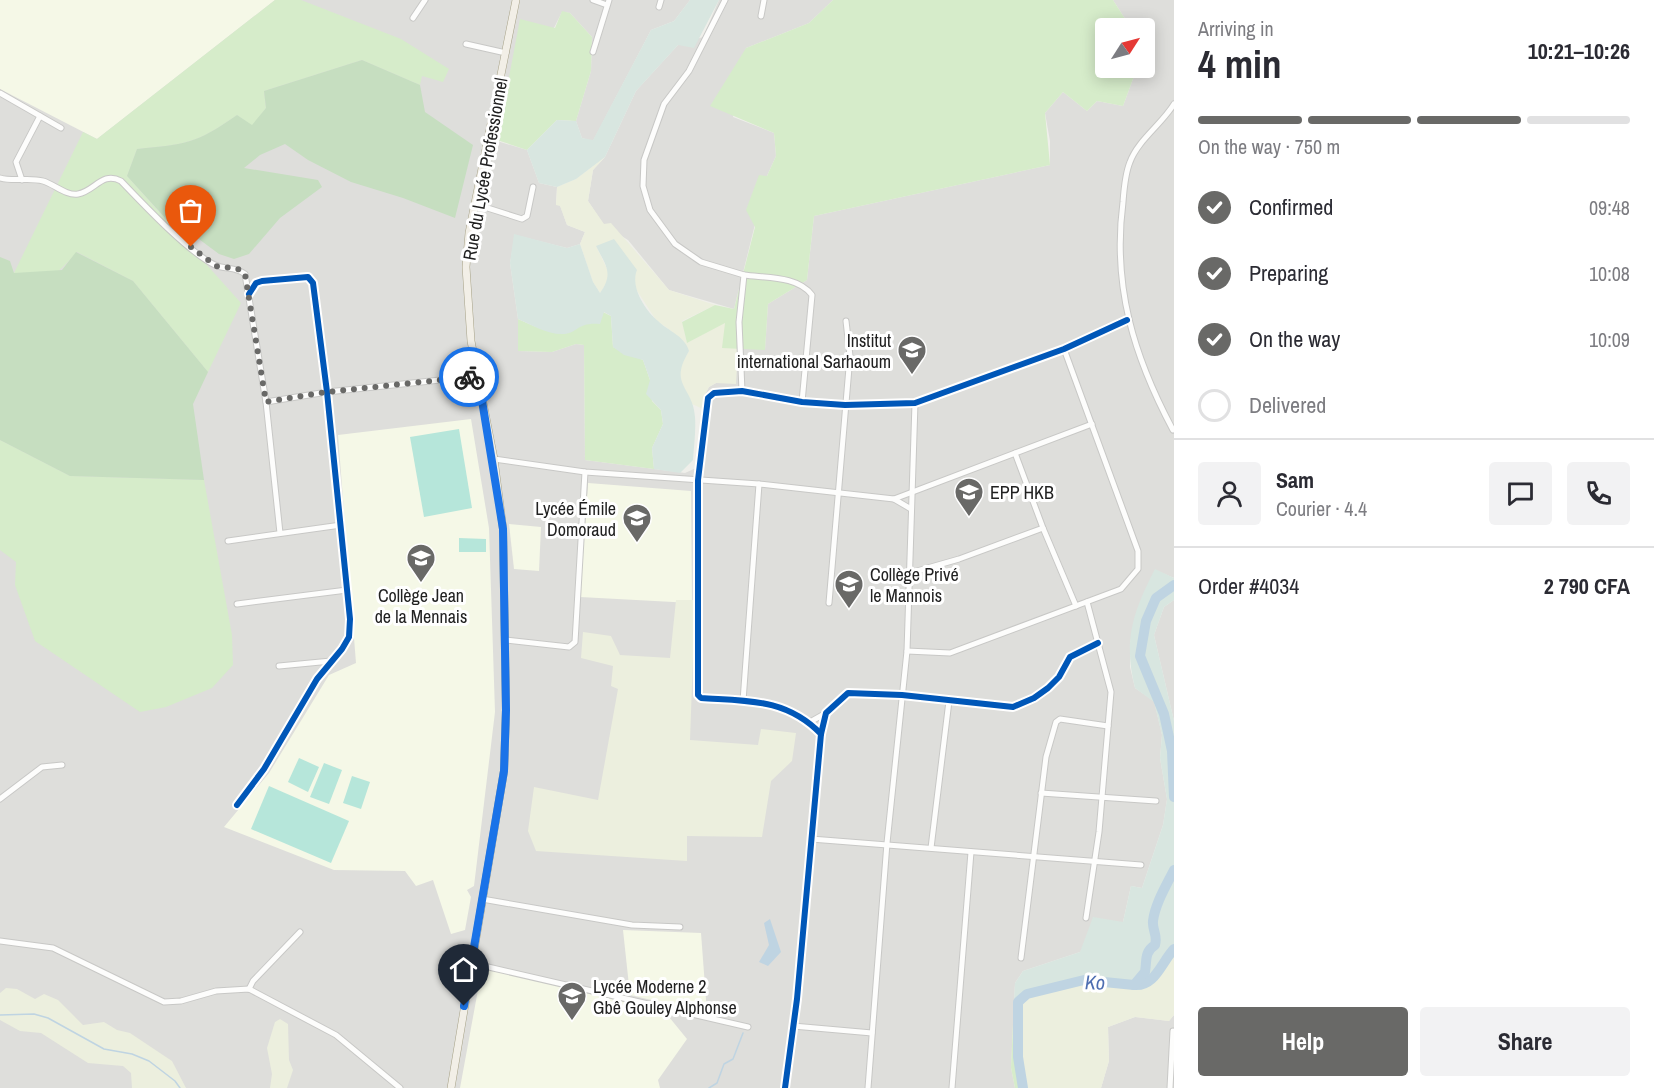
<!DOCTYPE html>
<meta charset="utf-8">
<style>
:root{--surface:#fff;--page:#f2f2f3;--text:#2b2b33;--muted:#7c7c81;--line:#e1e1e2;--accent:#696967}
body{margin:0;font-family:"Archivo Narrow",sans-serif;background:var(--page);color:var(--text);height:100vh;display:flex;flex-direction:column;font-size:22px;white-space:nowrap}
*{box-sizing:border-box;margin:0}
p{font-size:20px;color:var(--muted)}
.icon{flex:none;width:33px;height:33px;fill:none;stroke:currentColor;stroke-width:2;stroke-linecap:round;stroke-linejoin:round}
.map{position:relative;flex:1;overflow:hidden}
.details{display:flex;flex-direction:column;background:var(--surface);width:480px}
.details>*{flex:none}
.needle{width:39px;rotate:54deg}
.tools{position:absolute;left:1095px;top:18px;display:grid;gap:12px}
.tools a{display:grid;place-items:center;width:60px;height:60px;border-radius:6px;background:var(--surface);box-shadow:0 3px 15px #0003;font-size:30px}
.pin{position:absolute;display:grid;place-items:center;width:51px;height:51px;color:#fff;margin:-62px -26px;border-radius:50% 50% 50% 0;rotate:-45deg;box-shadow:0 0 6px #0007}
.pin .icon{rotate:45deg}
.courier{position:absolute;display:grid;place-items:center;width:60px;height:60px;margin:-30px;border:4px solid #1a73e8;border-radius:50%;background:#fff;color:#222;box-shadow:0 2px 8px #0007}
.summary em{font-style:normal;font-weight:700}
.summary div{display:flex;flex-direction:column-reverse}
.summary{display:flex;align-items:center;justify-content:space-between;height:102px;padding:0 24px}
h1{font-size:39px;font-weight:700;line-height:45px}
.bar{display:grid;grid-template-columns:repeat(4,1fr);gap:9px 6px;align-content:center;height:72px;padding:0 24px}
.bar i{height:8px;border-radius:4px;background:var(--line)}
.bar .selected{background:var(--accent)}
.bar p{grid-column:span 4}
.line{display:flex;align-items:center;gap:15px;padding:0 24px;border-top:2px solid var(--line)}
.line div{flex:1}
.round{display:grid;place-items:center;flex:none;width:63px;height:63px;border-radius:6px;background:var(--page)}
ol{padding:0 24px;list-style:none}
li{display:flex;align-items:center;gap:18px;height:66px}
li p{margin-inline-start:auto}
li .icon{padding:6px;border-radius:50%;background:var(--accent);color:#fff;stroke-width:4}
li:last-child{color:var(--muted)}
li i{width:33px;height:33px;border:3px solid var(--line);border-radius:50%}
.button{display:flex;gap:12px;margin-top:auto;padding:12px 24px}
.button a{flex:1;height:69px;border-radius:6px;background:var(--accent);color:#fff;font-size:24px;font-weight:700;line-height:69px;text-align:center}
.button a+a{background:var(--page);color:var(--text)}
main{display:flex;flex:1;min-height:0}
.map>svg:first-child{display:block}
.residential{fill:#dededb}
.education{fill:#f5f8e7}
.farmland{fill:#ecefde}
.grass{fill:#d6ecca}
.forest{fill:#c6dec0}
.wetland{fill:#d8e6e0}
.pitch{fill:#b6e6da}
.water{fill:#bfd4e2}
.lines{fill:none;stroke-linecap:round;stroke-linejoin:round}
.stream{stroke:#bfd4e2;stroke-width:1.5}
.river{stroke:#bfd4e2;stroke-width:10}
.minor-casing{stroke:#c8c8c6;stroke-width:7}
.major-casing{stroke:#a6a186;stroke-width:8}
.minor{stroke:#fdfdfc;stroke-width:5}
.major{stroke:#f2efe7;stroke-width:7}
.cycleway-casing{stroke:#fff;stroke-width:10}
.cycleway{stroke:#0057b8;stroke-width:6}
.done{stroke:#696967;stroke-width:6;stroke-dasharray:0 10.8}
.route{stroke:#1a73e8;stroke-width:8}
.labels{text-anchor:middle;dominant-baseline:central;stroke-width:6;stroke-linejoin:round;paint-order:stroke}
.street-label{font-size:18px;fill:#212121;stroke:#fff}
.poi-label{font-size:18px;fill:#212121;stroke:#fff;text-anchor:start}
.water-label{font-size:20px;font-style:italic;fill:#4e6eb1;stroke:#fff}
</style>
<main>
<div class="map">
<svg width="1174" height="1088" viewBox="0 0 1174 1088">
<rect width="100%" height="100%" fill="#efefea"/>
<!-- residential -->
<g class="residential">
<path d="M0 0H690L674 21 651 30 593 141 582 138 576 121 591 71 592 37 570 13 562 12 497 141 527 150 539 183 557 187 556 204 560 205 567 225 585 232 580 244 567 248 515 235 510 263 518 319V351L552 352 576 344 584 345 585 460 685 473 696 468 704 396 709 387 716 383 738 349H765L768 304 807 280 814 216 1050 165V141L1045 113 1063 92 1087 111 1097 101 1123 106 1137 68H1144V28H1131L1113 0H1174V578L1155 570 1130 642V667L1135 688 1154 701 1162 735 1160 758 1167 799 1163 825 1142 888 1131 886 1123 922 1080 952 1023 971 1015 983 1011 1068 1015 1088H0Z"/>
<path d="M719 0H833L809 23 746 48 733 117 774 133 776 156 767 176 734 309 669 290 628 240 604 225 588 201 593 170 605 157 636 91 678 45 703 37Z"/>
<path d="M1174 600V721L1154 635 1164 607Z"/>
<path d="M1174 1015V1088H1101L1109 1061 1108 1027 1135 1017 1169 1021Z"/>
</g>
<!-- education -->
<g class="education">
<path d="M0 0H275L97 139 0 89Z"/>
<path d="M471 419 489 528 495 712 474 886 467 890 471 897 465 930 451 934 433 880 416 886 405 871 334 870 224 827 269 773 329 675 356 663 338 435Z"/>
<path d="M588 483 691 491 692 603 580 597Z"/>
<path d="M509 524 541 527 539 571 514 569Z"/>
<path d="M623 930 701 933 707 1013 630 995Z"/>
<path d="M482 968 665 1012 687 1039 658 1080 660 1088H460Z"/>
</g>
<!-- farmland -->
<g class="farmland">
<path d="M605 157 593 170 588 201 604 224 611 223 669 290 715 305 682 321 687 343 725 322 738 349 736 384 716 383 709 387 704 396 703 409 692 404 680 380V365L689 351 670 330 656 320 634 286V278L596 246 608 271V281L600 293 593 282 580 244 585 232 567 225 560 206 556 205 557 187 576 179Z"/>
<path d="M676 600H695L690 740 758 745 761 729 796 733 792 761 771 781 762 837 687 836V861L536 851 528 831 534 787 598 800 618 689 611 686 613 666 581 658 583 632 611 636 620 655 670 658Z"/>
<path d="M1174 956V1015L1169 1021 1135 1017 1108 1027 1109 1061 1101 1088H1023L1018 1057V1002L1027 994 1084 980 1142 986 1153 981 1164 960Z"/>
<path d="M6 988 17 989 35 999 44 994 58 1000 83 1025 104 1022 117 1030 130 1033 172 1061 186 1088H132L131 1073 123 1066 88 1063 41 1033 20 1031 0 1020V993Z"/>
<path d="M280 1019 288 1024 289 1060 293 1070 287 1088H270L272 1074 267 1048 275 1022Z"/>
</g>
<!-- grass -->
<g class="grass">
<path d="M275 0H301L401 39 449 69 443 82 422 76 420 85 362 60 264 91 266 108 252 126 237 115C196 144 186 144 137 149L127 176 241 303 208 372 133 281 77 252C52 280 50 280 14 273L83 132 97 139Z"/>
<path d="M833 0H1113L1131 28H1106V68H1137L1123 106 1097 101 1087 111 1063 92 1045 113 1050 165 814 216 807 280 768 304 765 350 722 348 725 323 687 343 682 322 715 305 734 309 755 227 746 210 759 175 767 176 776 156 774 133 710 106 746 48 809 23Z"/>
<path d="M562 11 570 13 592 37 591 71 576 121 557 120 527 150 497 140 520 19 555 28Z"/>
<path d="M603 312 611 316 613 347 643 360 650 380 652 401 661 410 663 424 652 448 654 469 585 460 584 345 576 344 552 352 518 351V319C563 339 562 337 603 312Z"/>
<path d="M0 440 70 476 204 480 232 635 233 665 212 688 166 707 140 712 35 641 15 585 16 562 0 550Z"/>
<path d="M1014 1001 1018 1002V1057L1023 1088H1015L1011 1068Z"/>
</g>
<!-- forest -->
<g class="forest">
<path d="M362 60 420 85 425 112 473 145 455 218 403 198 351 182 308 160 285 144 260 155 244 168 318 180 322 187 280 218 249 254 234 259 219 254 184 228 177 231 127 176 137 149C186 144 196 144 237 115L252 125 266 108 264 91Z"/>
<path d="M76 252 133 281 208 372 193 404 204 480 70 476 0 440V257L10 261 14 273 62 270Z"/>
</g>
<!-- wetland -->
<g class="wetland">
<path d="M690 0H719L694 48 678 45 636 91 605 157 576 179 557 187 539 183 527 150 557 120 576 121 582 138 593 140 651 30 674 21Z"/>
<path d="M514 234 567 248 580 244 593 282 600 293C614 273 606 266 596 246L614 239 637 270C630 287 645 310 658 321 668 331 685 336 689 351 668 386 693 386 695 417 696 431 694 446 693 460L680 473 654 469 652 448 663 424 661 410 646 394 650 380 643 360 624 355 613 347 611 316 604 312 600 324C577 322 578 333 564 334 548 335 532 325 518 319L510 263Z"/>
<path d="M1155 569 1174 578V600L1164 607 1154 635 1174 721V956C1159 963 1158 976 1146 985 1126 986 1105 980 1085 980 1064 980 1033 988 1018 1002L1014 1001 1015 983 1023 971 1080 952 1093 917 1123 922 1131 886 1142 888 1163 825 1167 799 1160 758 1162 735 1154 702 1135 688C1123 640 1133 612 1155 569Z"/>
</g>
<!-- pitch -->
<g class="pitch">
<path d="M459 429 472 508 424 517 410 437Z"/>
<path d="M459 538 486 539V552H459Z"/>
<path d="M299 758 319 767 308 792 288 782Z"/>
<path d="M324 763 342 770 329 804 310 797Z"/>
<path d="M352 776 370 782 361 809 343 803Z"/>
<path d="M269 786 349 821 331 863 251 829Z"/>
</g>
<!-- water -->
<path class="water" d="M770 919 781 952 768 966 759 962 769 945 764 923Z"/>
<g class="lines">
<!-- stream -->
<g class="stream">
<path d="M0 1015 34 1014 48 1018 104 1049 132 1054 149 1061 175 1081 180 1088"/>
<path d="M709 1088 717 1083 724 1064 733 1059 743 1033"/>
</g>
<!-- river -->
<g class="river">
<path d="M1174 585 1156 598 1146 621 1140 656 1164 714 1172 751 1174 797"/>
<path d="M1134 985C1155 987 1161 963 1174 949"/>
<path d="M1023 1088 1018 1057V1002L1027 994 1084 980 1134 985 1145 972C1147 961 1144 952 1155 945 1158 935 1152 930 1153 921 1155 904 1166 886 1174 870"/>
</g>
<!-- minor casing -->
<g class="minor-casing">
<g id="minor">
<path d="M593 0 607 5"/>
<path d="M725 0 689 71 664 104 644 160 643 186 650 210 675 244 701 262 744 275 739 322 742 391"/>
<path d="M659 7 661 0"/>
<path d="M761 16 764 0"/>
<path d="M413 18 425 0"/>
<path d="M466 44 506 53"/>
<path d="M593 52 609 0"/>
<path d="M0 93 61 128"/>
<path d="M0 178C14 182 29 177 43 181 54 184 66 196 78 194 95 191 102 171 121 181 142 203 189 253 215 265 225 270 235 266 245 274L266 402 280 533"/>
<path d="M22 180 16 162 40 116"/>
<path d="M475 204 522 219 527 216 533 187"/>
<path d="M744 275C767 278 798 276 812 295L802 402"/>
<path d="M266 402 327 392 478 376"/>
<path d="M1173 430C1134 357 1112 286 1123 202 1124 189 1125 174 1130 162 1138 140 1162 124 1174 104"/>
<path d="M494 459 585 472 759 484 894 499 1092 424"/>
<path d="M894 499 911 509"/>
<path d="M1043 528 1076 606"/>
<path d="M228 541 341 525"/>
<path d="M910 573 959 559 1043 528 1015 453"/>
<path d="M829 603 850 356 846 321"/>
<path d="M237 604 347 590"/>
<path d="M506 640 569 647 575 642 585 472"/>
<path d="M907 651 950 653 1121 589 1138 569V551L1064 349"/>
<path d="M279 666 331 661"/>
<path d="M743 701 759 484"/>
<path d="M810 722 826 713"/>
<path d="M821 734C786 698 747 701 701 698L698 695V480L708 398 714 393 742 391 802 402 845 405 915 403 1064 349 1127 320"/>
<path d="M1041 793 1156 801"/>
<path d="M0 799 42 767 62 765"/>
<path d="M237 805 264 769 317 679 342 649 349 637 350 619 327 392 313 283 308 277 262 281 256 283 249 294"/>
<path d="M811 839 1141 865"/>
<path d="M931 848 949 701"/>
<path d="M482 899 632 925 680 927"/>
<path d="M1086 918 1099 832 1111 692 1087 602"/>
<path d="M0 941 53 948 164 1002 181 1001 216 991 249 989 336 1035 400 1088"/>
<path d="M1021 958 1046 757 1056 722 1060 719 1108 726"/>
<path d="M471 963 748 1027"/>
<path d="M249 989 253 981 300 932"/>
<path d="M793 1026 872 1033"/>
<path d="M785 1088 797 999 821 734 826 713 848 693 902 695 1013 707 1034 698 1048 688 1059 677 1070 657 1098 643"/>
<path d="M868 1088 887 843 907 651 915 403"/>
<path d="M952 1088 971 852"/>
<path d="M1170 1088 1173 1031"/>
</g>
</g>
<!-- major casing -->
<g class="major-casing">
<path id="major" d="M451 1088 504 771 506 710 503 529 494 459 471 341 466 267 469 233 516 0"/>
</g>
<!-- minor -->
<use href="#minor" class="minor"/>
<!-- major -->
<use href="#major" class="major"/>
<!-- cycleway casing -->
<g class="cycleway-casing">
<g id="cycleway">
<path d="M821 734C786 698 747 701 701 698L698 695V480L708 398 714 393 742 391 802 402 845 405 915 403 1064 349 1127 320"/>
<path d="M237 805 264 769 317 679 342 649 349 637 350 619 327 392 313 283 308 277 262 281 256 283 249 294"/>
<path d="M785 1088 797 999 821 734 826 713 848 693 902 695 1013 707 1034 698 1048 688 1059 677 1070 657 1098 643"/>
</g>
</g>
<!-- cycleway -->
<use href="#cycleway" class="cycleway"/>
</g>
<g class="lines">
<!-- done -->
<path class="done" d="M191 247 216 266 238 269 245 274 266 402 327 392 469 377"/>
<!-- route -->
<path class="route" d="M464 1006 504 771 506 710 503 529 478 376 469 377"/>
</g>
<!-- icons -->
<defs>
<g id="school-pin" transform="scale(1.5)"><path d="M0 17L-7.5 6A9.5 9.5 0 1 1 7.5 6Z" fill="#696967" stroke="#fff"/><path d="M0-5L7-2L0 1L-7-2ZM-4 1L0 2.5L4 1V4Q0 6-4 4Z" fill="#fff"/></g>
</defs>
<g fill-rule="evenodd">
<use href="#school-pin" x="912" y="350"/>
<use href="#school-pin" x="969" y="492"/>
<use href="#school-pin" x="637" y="518"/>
<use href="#school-pin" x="421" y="558"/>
<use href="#school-pin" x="849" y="584"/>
<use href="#school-pin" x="572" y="996"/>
</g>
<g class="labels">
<!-- street labels -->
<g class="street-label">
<text transform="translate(485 169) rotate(-80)">Rue du Lycée Professionnel</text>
</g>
<!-- poi labels -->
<g class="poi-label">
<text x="891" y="340" text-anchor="end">Institut<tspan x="891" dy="21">international Sarhaoum</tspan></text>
<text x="990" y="492">EPP HKB</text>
<text x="616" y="508" text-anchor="end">Lycée Émile<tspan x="616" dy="21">Domoraud</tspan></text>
<text x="870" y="574">Collège Privé<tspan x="870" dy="21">le Mannois</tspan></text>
<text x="421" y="595" text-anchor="middle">Collège Jean<tspan x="421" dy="21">de la Mennais</tspan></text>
<text x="593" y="986">Lycée Moderne 2<tspan x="593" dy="21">Gbê Gouley Alphonse</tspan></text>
</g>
<!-- water labels -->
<g class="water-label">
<text transform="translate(1095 982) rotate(1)">Ko</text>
</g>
</g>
</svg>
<div class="tools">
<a><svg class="needle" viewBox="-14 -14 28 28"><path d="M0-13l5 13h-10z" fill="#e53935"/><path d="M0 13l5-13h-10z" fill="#7c7c81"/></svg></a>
</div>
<div class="pin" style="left:191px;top:247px;background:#ea580c"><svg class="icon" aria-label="bag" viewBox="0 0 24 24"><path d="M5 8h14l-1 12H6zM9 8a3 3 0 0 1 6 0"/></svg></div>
<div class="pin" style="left:464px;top:1006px;background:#1f2937"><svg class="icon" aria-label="home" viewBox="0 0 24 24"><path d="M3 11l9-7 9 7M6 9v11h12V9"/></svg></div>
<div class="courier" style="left:469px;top:377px"><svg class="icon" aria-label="bike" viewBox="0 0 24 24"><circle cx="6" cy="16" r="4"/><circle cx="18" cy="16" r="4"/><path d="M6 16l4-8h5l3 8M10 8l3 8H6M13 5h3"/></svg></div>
</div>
<section class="details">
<div class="summary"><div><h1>4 min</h1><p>Arriving in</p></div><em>10:21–10:26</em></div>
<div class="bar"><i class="selected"></i><i class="selected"></i><i class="selected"></i><i></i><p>On the way · 750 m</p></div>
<ol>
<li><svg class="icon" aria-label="check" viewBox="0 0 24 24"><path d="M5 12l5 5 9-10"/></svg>Confirmed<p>09:48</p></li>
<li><svg class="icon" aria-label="check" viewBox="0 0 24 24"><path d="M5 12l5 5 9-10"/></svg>Preparing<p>10:08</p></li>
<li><svg class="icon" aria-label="check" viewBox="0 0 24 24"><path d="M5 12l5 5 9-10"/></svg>On the way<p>10:09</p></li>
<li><i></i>Delivered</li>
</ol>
<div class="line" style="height:108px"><a class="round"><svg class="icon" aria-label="person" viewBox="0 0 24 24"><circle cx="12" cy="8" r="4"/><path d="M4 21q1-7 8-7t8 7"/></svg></a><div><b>Sam</b><p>Courier · 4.4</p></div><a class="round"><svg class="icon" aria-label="chat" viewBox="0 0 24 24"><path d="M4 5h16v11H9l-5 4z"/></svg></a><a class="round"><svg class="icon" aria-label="phone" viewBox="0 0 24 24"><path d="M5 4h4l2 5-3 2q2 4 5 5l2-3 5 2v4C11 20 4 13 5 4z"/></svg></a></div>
<div class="line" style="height:78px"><div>Order #4034</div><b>2 790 CFA</b></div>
<div class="button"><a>Help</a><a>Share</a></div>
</section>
</main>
